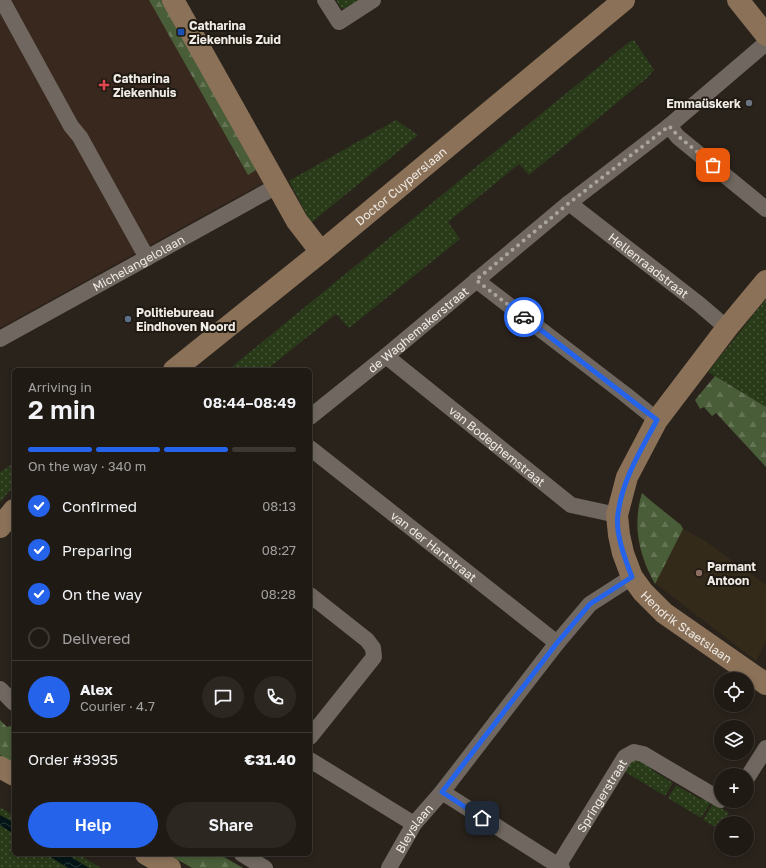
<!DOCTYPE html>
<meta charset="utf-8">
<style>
:root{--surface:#201a15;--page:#2d2722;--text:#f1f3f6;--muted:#a2a1a0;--line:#3d3834;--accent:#2563eb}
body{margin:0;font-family:"Golos Text",sans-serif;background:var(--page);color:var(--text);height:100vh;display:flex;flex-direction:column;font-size:15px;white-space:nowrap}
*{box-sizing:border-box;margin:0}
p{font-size:13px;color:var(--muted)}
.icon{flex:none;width:22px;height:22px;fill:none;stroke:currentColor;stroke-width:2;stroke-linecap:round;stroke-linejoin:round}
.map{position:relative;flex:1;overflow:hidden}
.drawer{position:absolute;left:12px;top:368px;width:300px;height:488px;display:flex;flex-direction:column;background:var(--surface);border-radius:6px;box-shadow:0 2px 6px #0003,0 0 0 1px var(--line)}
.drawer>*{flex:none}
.controls{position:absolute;left:714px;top:672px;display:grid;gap:8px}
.controls a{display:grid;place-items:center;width:40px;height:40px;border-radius:50%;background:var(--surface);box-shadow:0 2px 6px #0003,0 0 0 1px var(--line);font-size:20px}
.pin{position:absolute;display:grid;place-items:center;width:34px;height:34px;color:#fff;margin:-17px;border-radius:8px;box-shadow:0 2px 6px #0006}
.courier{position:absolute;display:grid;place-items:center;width:40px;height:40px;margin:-20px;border:3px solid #2563eb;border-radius:50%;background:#fff;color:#222;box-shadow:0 1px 5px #0007}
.overview em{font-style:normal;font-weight:600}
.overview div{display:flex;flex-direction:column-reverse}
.overview{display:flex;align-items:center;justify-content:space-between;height:68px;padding:0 16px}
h1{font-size:26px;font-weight:600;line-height:30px}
.bar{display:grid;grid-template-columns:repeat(4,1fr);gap:6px 4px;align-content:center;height:48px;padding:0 16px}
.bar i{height:5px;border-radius:3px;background:var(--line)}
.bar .selected{background:var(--accent)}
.bar p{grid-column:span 4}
.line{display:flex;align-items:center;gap:10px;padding:0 16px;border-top:1px solid var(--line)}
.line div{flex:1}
.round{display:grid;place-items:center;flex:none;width:42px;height:42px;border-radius:21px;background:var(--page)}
ol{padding:0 16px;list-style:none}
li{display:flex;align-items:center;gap:12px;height:44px}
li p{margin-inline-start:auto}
li .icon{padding:4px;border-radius:50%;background:var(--accent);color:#fff;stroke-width:4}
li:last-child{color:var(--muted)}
li i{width:22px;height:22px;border:2px solid var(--line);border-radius:50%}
.primary-button{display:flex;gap:8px;margin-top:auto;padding:8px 16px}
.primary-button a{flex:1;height:46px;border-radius:24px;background:var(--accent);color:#fff;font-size:16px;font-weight:600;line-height:46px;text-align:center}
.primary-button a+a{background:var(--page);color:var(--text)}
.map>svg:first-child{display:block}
.education{fill:#342a1a}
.medical{fill:#38281d}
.grass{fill:url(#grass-dots)}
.forest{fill:url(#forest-firs)}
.water{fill:url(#water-waves)}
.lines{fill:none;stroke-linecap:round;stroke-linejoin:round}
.street{stroke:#706860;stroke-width:16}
.secondary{stroke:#8a7158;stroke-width:22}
.done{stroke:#aaa59f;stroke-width:4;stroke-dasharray:0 7.2}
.route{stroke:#2563eb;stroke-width:5}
.transit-dot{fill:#1a4fb4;stroke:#201a12;stroke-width:1.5}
.health-dot{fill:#e0444e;stroke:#201a12;stroke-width:1.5}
.worship-dot{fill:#6b7280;stroke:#201a12;stroke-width:1.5}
.service-dot{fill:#5c6f8a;stroke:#201a12;stroke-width:1.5}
.education-dot{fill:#8d6e63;stroke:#201a12;stroke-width:1.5}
.labels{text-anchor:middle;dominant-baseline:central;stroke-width:4;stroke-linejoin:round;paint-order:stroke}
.poi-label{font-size:12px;font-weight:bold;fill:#efebe6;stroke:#201a12;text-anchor:start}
.street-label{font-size:12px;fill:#efebe6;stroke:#201a12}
</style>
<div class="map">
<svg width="766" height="868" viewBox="0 0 766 868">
<defs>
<pattern id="grass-dots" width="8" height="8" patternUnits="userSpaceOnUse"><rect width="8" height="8" fill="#293a19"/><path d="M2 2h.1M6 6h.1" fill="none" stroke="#48573a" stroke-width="1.8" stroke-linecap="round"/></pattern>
<pattern id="forest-firs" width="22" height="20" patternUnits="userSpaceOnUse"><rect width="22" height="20" fill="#495d38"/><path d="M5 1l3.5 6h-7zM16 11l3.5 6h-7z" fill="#647455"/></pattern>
<pattern id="water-waves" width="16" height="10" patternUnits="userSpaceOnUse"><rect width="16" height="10" fill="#031516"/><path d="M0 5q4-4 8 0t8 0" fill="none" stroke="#283738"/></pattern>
</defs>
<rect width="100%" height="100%" fill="#2a231c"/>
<!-- education -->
<path class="education" d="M642 493 681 525 683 529 705 541 766 585V641L756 661 655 583 646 568 640 548 637 531 638 515Z"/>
<!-- medical -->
<path class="medical" d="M0 0H162L263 183 0 328Z"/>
<!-- grass -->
<g class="grass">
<path d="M336 0H358L345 9 341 8Z"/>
<path d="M634 40 654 70 647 78 529 175 519 164 448 222 460 239 349 328 336 314 266 370H228L629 42Z"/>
<path d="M396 120 418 135 311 223 289 181Z"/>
<path d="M766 299V407L708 372Z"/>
<path d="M14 463V486L0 502V472Z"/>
<path d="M636 758 650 765 652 770 673 783 665 796 622 770Z"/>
<path d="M676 785 700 799H706L711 802 701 818 668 798Z"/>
<path d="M713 803 729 813 723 823H721V826C715 829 709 823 703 820Z"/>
<path d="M0 807 14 816V823L0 815Z"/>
<path d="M0 825 14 834V854H46L68 868H0Z"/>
<path d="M66 854H78L101 868H89Z"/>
</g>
<!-- forest -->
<g class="forest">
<path d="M149 0H162L256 170 248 175Z"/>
<path d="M715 376 766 407V467L716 413 712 416 704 407 700 409 695 400Z"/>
<path d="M642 493 651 501 681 525 683 529 655 584C639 555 632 525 642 493Z"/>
<path d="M0 720 7 727 14 725V763L0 755Z"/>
<path d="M168 854H219L243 868H192Z"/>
</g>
<!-- water -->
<g class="water">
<path d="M0 815 14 823V834L0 825Z"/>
<path d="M46 854H66L89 868H68Z"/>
</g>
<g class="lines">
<!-- street -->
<g class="street">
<path d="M2 0 71 126 80 137 147 258"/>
<path d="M325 0 339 22 373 0"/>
<path d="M669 126 678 137 766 209"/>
<path id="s1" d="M569 203 699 304 727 328"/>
<path d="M476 280 626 395 657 420"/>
<path id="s2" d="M0 339 277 186"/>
<path id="s3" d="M386 356 571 505 617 515"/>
<path id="s4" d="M310 417 386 356 569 203 669 126 766 43"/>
<path id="s5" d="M310 448 557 643"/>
<path d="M310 595 367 640 373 648 374 657 310 737"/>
<path d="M0 689 14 703"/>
<path d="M310 760 414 824"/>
<path d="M747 778 766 748"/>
<path d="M442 792 562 868"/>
<path d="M242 854 265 868"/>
<path id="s6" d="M558 866 625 757 634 752 643 754 721 800"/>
<path id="s7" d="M389 868 414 824 442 792 557 643 590 604 632 577"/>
</g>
<!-- secondary -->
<g class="secondary">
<path d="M173 0 297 221 321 252"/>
<path d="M738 0 766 35"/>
<path id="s8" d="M766 281 727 328 657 420 627 477 617 515 619 535 623 553 632 577 643 592 664 613 766 684"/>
<path id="s9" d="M174 370 321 252 624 0"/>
<path d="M0 527 14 510"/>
<path d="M0 767 14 775"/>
<path d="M146 854 170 868"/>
</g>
</g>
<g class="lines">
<!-- done -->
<path class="done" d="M524 317 476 280 569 203 669 126 678 136 713 165"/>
<!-- route -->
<path class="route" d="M482 818 442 792 557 643 590 604 632 577C625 559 615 533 618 514 622 480 641 450 657 420L524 317"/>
</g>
<!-- markers -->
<rect class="transit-dot" x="177" y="28" width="8" height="8" rx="2"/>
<path class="health-dot" d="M102 79h4v4h4v4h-4v4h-4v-4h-4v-4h4z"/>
<circle class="worship-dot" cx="749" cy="103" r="4"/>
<circle class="service-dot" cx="128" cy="319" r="4"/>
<circle class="education-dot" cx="699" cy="573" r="4"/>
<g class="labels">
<!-- poi labels -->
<g class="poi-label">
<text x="189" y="25">Catharina<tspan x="189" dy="14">Ziekenhuis Zuid</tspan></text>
<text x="113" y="78">Catharina<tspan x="113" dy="14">Ziekenhuis</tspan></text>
<text x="741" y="103" text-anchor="end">Emmaüskerk</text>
<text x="136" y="312">Politiebureau<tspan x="136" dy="14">Eindhoven Noord</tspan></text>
<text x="707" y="566">Parmant<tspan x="707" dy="14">Antoon</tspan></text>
</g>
<!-- street labels -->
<g class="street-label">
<text stroke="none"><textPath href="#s9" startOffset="292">Doctor Cuyperslaan</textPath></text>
<text stroke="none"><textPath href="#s2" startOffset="158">Michelangelolaan</textPath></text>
<text stroke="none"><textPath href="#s1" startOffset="101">Hellenraadstraat</textPath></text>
<text stroke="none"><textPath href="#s4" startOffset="139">de Waghemakerstraat</textPath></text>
<text stroke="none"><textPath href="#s3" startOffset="143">van Bodeghemstraat</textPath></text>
<text stroke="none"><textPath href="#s5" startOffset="158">van der Hartstraat</textPath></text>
<text stroke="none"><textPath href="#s8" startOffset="419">Hendrik Staetslaan</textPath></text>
<text stroke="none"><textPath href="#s6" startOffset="83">Springerstraat</textPath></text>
<text stroke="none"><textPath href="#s7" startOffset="47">Bleyslaan</textPath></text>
</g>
</g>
</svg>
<div class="controls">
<a><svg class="icon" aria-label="locate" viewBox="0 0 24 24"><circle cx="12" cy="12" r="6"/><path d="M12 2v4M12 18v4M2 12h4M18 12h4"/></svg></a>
<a><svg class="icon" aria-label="layers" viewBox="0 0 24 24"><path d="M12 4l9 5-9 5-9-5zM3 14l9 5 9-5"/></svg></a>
<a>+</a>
<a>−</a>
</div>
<div class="pin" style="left:713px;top:165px;background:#ea580c"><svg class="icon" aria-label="bag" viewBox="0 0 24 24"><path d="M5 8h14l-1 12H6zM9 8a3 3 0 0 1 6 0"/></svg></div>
<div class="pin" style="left:482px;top:818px;background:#1f2937"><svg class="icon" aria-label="home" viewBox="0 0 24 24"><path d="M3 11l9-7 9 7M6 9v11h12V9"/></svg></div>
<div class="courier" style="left:524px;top:317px"><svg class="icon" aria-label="car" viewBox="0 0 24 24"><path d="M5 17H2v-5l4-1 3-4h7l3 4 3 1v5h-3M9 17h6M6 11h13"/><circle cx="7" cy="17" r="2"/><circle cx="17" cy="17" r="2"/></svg></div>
<section class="drawer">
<div class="overview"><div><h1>2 min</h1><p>Arriving in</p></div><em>08:44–08:49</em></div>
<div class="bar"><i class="selected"></i><i class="selected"></i><i class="selected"></i><i></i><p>On the way · 340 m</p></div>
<ol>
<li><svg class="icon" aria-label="check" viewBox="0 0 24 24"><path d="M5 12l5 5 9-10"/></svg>Confirmed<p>08:13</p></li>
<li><svg class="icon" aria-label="check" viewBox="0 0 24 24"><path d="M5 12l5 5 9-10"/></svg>Preparing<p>08:27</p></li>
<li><svg class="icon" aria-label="check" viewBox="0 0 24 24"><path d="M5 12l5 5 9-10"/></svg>On the way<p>08:28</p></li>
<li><i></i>Delivered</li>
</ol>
<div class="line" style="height:72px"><b class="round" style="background:var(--accent);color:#fff">A</b><div><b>Alex</b><p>Courier · 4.7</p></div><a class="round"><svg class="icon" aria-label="chat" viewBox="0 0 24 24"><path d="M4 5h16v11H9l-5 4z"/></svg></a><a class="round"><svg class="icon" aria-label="phone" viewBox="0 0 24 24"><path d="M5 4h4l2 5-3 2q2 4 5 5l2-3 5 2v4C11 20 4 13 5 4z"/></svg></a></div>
<div class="line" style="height:52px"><div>Order #3935</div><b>€31.40</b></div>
<div class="primary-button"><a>Help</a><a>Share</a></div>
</section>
</div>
